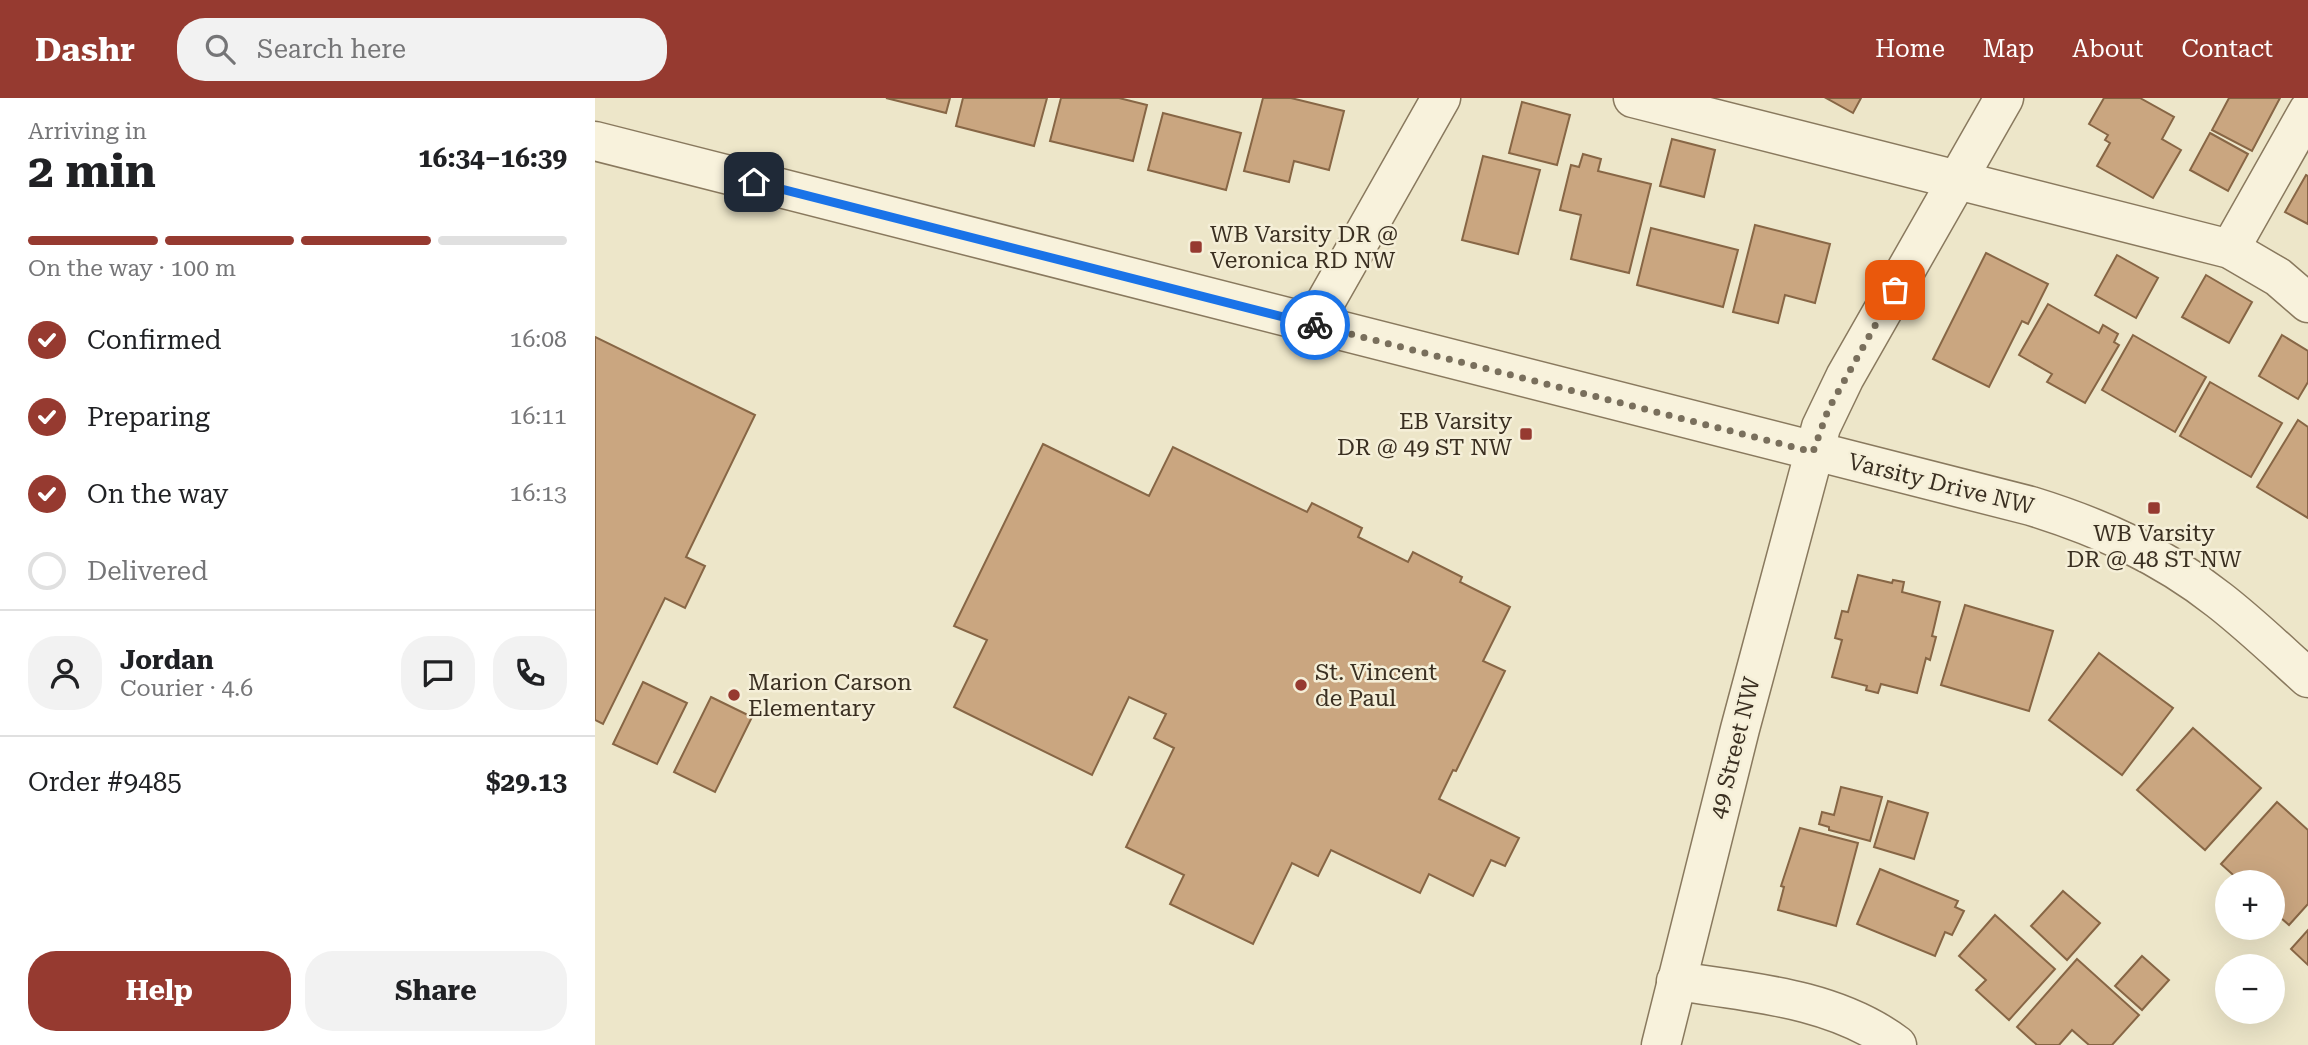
<!DOCTYPE html>
<meta charset="utf-8">
<style>
:root{--surface:#fff;--page:#f2f2f2;--text:#202124;--muted:#757577;--line:#e0e0e0;--accent:#963a30}
body{margin:0;font-family:"Roboto Serif",serif;background:var(--page);color:var(--text);height:100vh;display:flex;flex-direction:column;font-size:26px;white-space:nowrap}
*{box-sizing:border-box;margin:0}
p{font-size:23px;color:var(--muted)}
.icon{flex:none;width:38px;height:38px;fill:none;stroke:currentColor;stroke-width:2;stroke-linecap:round;stroke-linejoin:round}
.map{position:relative;flex:1;overflow:hidden}
.sheet{display:flex;flex-direction:column;background:var(--surface);width:595px}
.sheet>*{flex:none}
.fabs{position:absolute;left:1620px;top:772px;display:grid;gap:14px}
.fabs a{display:grid;place-items:center;width:70px;height:70px;border-radius:50%;background:var(--surface);box-shadow:0 7px 28px #0002;font-size:35px}
.pin{position:absolute;display:grid;place-items:center;width:60px;height:60px;color:#fff;margin:-30px;border-radius:14px;box-shadow:0 4px 10px #0006}
.courier{position:absolute;display:grid;place-items:center;width:70px;height:70px;margin:-35px;border:5px solid #1a73e8;border-radius:50%;background:#fff;color:#222;box-shadow:0 2px 9px #0007}
.summary em{font-style:normal;font-weight:700}
.summary div{display:flex;flex-direction:column-reverse}
.summary{display:flex;align-items:center;justify-content:space-between;height:119px;padding:0 28px}
h1{font-size:46px;font-weight:700;line-height:52px}
.bar{display:grid;grid-template-columns:repeat(4,1fr);gap:10px 7px;align-content:center;height:84px;padding:0 28px}
.bar i{height:9px;border-radius:5px;background:var(--line)}
.bar .selected{background:var(--accent)}
.bar p{grid-column:span 4}
.line{display:flex;align-items:center;gap:18px;padding:0 28px;border-top:2px solid var(--line)}
.line div{flex:1}
.round{display:grid;place-items:center;flex:none;width:74px;height:74px;border-radius:28px;background:var(--page)}
ol{padding:0 28px;list-style:none}
li{display:flex;align-items:center;gap:21px;height:77px}
li p{margin-inline-start:auto}
li .icon{padding:7px;border-radius:50%;background:var(--accent);color:#fff;stroke-width:4}
li:last-child{color:var(--muted)}
li i{width:38px;height:38px;border:4px solid var(--line);border-radius:50%}
.cta{display:flex;gap:14px;margin-top:auto;padding:14px 28px}
.cta a{flex:1;height:80px;border-radius:28px;background:var(--accent);color:#fff;font-size:28px;font-weight:700;line-height:80px;text-align:center}
.cta a+a{background:var(--page);color:var(--text)}
header{display:flex;align-items:center;gap:42px;box-sizing:border-box;height:98px;padding:0 35px;background:var(--accent);color:#fff}
header strong{font-size:33px}
nav{display:flex;gap:38px;margin-inline-start:auto;font-size:24px}
.search{width:490px;height:63px;background:var(--page);display:flex;align-items:center;gap:18px;box-sizing:border-box;padding:0 24px;border-radius:28px;color:var(--muted);font-size:26px}
main{display:flex;flex:1;min-height:0}
.map>svg:first-child{display:block}
.building{fill:#caa680;stroke:#876645;stroke-width:2}
.lines{fill:none;stroke-linecap:round;stroke-linejoin:round}
.minor-casing{stroke:#89795e;stroke-width:41}
.minor{stroke:#f8f2dc;stroke-width:38}
.done{stroke:#796f5c;stroke-width:7;stroke-dasharray:0 12.6}
.route{stroke:#1a73e8;stroke-width:9}
.poi-dot{fill:#963a30;stroke:#f5efd8;stroke-width:2.5}
.labels{text-anchor:middle;dominant-baseline:central;stroke-width:5;stroke-linejoin:round;paint-order:stroke}
.poi-label{font-size:23px;fill:#3a2f21;stroke:#f5efd8;text-anchor:start}
.street-label{font-size:23px;fill:#3a2f21;stroke:#f5efd8}
</style>
<header>
<strong>Dashr</strong>
<div class="search"><svg class="icon" aria-label="search" viewBox="0 0 24 24"><circle cx="10" cy="10" r="6"/><path d="M15 15l6 6"/></svg>Search here</div>
<nav><a>Home</a><a>Map</a><a>About</a><a>Contact</a></nav>
</header>
<main>
<section class="sheet">
<div class="summary"><div><h1>2 min</h1><p>Arriving in</p></div><em>16:34–16:39</em></div>
<div class="bar"><i class="selected"></i><i class="selected"></i><i class="selected"></i><i></i><p>On the way · 100 m</p></div>
<ol>
<li><svg class="icon" aria-label="check" viewBox="0 0 24 24"><path d="M5 12l5 5 9-10"/></svg>Confirmed<p>16:08</p></li>
<li><svg class="icon" aria-label="check" viewBox="0 0 24 24"><path d="M5 12l5 5 9-10"/></svg>Preparing<p>16:11</p></li>
<li><svg class="icon" aria-label="check" viewBox="0 0 24 24"><path d="M5 12l5 5 9-10"/></svg>On the way<p>16:13</p></li>
<li><i></i>Delivered</li>
</ol>
<div class="line" style="height:126px"><a class="round"><svg class="icon" aria-label="person" viewBox="0 0 24 24"><circle cx="12" cy="8" r="4"/><path d="M4 21q1-7 8-7t8 7"/></svg></a><div><b>Jordan</b><p>Courier · 4.6</p></div><a class="round"><svg class="icon" aria-label="chat" viewBox="0 0 24 24"><path d="M4 5h16v11H9l-5 4z"/></svg></a><a class="round"><svg class="icon" aria-label="phone" viewBox="0 0 24 24"><path d="M5 4h4l2 5-3 2q2 4 5 5l2-3 5 2v4C11 20 4 13 5 4z"/></svg></a></div>
<div class="line" style="height:91px"><div>Order #9485</div><b>$29.13</b></div>
<div class="cta"><a>Help</a><a>Share</a></div>
</section>
<div class="map">
<svg width="1713" height="947" viewBox="0 0 1713 947">
<rect width="100%" height="100%" fill="#ede6c9"/>
<!-- building -->
<g class="building">
<path d="M291 0H355L351 15Z"/>
<path d="M368 0H452L439 48 361 28Z"/>
<path d="M466 0H524L552 7 538 63 455 43Z"/>
<path d="M668 0H696L749 13 734 72 699 63 694 84 649 73Z"/>
<path d="M1231 0H1266L1258 15Z"/>
<path d="M1509 0H1545L1579 19 1567 41 1586 52 1558 100 1502 68 1515 45 1510 42 1513 37 1494 26Z"/>
<path d="M1634 0H1685L1657 53 1617 32Z"/>
<path d="M927 4 975 17 962 67 914 55Z"/>
<path d="M568 15 646 35 631 92 553 72Z"/>
<path d="M1615 35 1653 56 1633 93 1595 72Z"/>
<path d="M1077 41 1120 52 1109 99 1065 88Z"/>
<path d="M988 56 1006 61 1003 73 1056 86 1034 175 976 161 986 117 965 112 976 67 984 69Z"/>
<path d="M888 58 945 72 923 156 867 142Z"/>
<path d="M1711 77 1713 78V126L1690 114Z"/>
<path d="M1160 127 1235 146 1220 205 1190 197 1183 225 1138 214Z"/>
<path d="M1056 130 1143 152 1128 209 1042 187Z"/>
<path d="M1391 155 1453 186 1433 226 1427 223 1394 289 1338 261Z"/>
<path d="M1522 157 1563 180 1541 220 1500 197Z"/>
<path d="M1611 177 1657 204 1634 245 1587 219Z"/>
<path d="M1453 206 1504 235 1508 227 1523 236 1519 244 1524 247 1490 305 1452 284 1457 276 1424 257Z"/>
<path d="M1538 237 1611 279 1580 334 1507 292Z"/>
<path d="M1687 237 1713 253V284L1703 301 1664 278Z"/>
<path d="M0 239 160 317 91 459 110 468 90 510 70 500 8 626 0 622Z"/>
<path d="M1615 284 1687 325 1656 379 1585 338Z"/>
<path d="M1703 322 1713 329V420L1662 389Z"/>
<path d="M448 346 554 398 578 349 712 414 717 405 767 430 763 439 813 464 818 454 867 479 865 484 915 509 888 563 910 573 861 673 858 672 844 701 924 740 910 768 896 762 878 798 834 776 825 795 736 752 723 778 697 765 658 846 575 806 589 777 531 749 579 650 559 640 571 616 534 599 497 677 359 609 392 542 359 528Z"/>
<path d="M1263 477 1297 485 1298 482 1309 484 1307 494 1345 504 1337 538 1341 539 1335 562 1331 560 1322 595 1286 586 1283 595 1271 592 1272 588 1237 579 1247 542 1240 540 1247 513 1253 514Z"/>
<path d="M1370 507 1458 533 1434 613 1346 587Z"/>
<path d="M1504 555 1578 610 1527 677 1454 622Z"/>
<path d="M48 584 92 605 62 666 18 646Z"/>
<path d="M116 599 157 619 120 694 79 674Z"/>
<path d="M1598 630 1666 690 1610 752 1542 692Z"/>
<path d="M1246 689 1287 699 1275 743 1234 732V729L1224 726 1227 714 1239 717Z"/>
<path d="M1293 703 1333 715 1319 761 1279 749Z"/>
<path d="M1682 704 1713 732V806L1694 827 1678 813V784H1646L1626 766Z"/>
<path d="M1205 730 1263 745 1241 828 1183 812 1189 789 1186 788Z"/>
<path d="M1285 771 1363 803 1360 809 1369 813 1357 837 1350 834 1340 858 1262 826Z"/>
<path d="M1468 793 1505 825 1472 862 1436 828Z"/>
<path d="M1400 817 1460 871 1414 922 1381 892 1391 882 1364 858Z"/>
<path d="M1713 832V867L1696 851Z"/>
<path d="M1547 858 1574 882 1547 912 1520 888Z"/>
<path d="M1482 861 1544 917 1517 947H1494L1477 932 1464 947H1442L1422 929Z"/>
</g>
<g class="lines">
<!-- minor casing -->
<g class="minor-casing">
<g id="minor">
<path d="M1038 0 1635 151 1683 179 1713 205"/>
<path d="M0 43 1436 408C1504 429 1567 457 1624 502 1655 526 1684 554 1713 580"/>
<path d="M1635 151 1713 13"/>
<path d="M718 226 846 0"/>
<path d="M1081 883C1155 894 1240 900 1302 947"/>
<path d="M1066 947 1145 631 1226 329 1250 279 1409 0"/>
</g>
</g>
<!-- minor -->
<use href="#minor" class="minor"/>
</g>
<g class="lines">
<!-- done -->
<path class="done" d="M720 227 1218 354 1233 312 1300 192"/>
<!-- route -->
<path class="route" d="M159 84 720 227"/>
</g>
<!-- markers -->
<g class="poi-dot">
<rect x="594" y="142" width="14" height="14" rx="3.5"/>
<rect x="924" y="329" width="14" height="14" rx="3.5"/>
<rect x="1552" y="403" width="14" height="14" rx="3.5"/>
<circle cx="706" cy="587" r="7"/>
<circle cx="139" cy="597" r="7"/>
</g>
<g class="labels">
<!-- poi labels -->
<g class="poi-label">
<text x="615" y="136">WB Varsity DR @<tspan x="615" dy="26">Veronica RD NW</tspan></text>
<text x="917" y="323" text-anchor="end">EB Varsity<tspan x="917" dy="26">DR @ 49 ST NW</tspan></text>
<text x="1559" y="435" text-anchor="middle">WB Varsity<tspan x="1559" dy="26">DR @ 48 ST NW</tspan></text>
<text x="720" y="574">St. Vincent<tspan x="720" dy="26">de Paul</tspan></text>
<text x="153" y="584">Marion Carson<tspan x="153" dy="26">Elementary</tspan></text>
</g>
<!-- street labels -->
<g class="street-label">
<text transform="translate(1346 386) rotate(14)">Varsity Drive NW</text>
<text transform="translate(1140 650) rotate(-76)">49 Street NW</text>
</g>
</g>
</svg>
<div class="fabs">
<a>+</a>
<a>−</a>
</div>
<div class="pin" style="left:1300px;top:192px;background:#ea580c"><svg class="icon" aria-label="bag" viewBox="0 0 24 24"><path d="M5 8h14l-1 12H6zM9 8a3 3 0 0 1 6 0"/></svg></div>
<div class="pin" style="left:159px;top:84px;background:#1f2937"><svg class="icon" aria-label="home" viewBox="0 0 24 24"><path d="M3 11l9-7 9 7M6 9v11h12V9"/></svg></div>
<div class="courier" style="left:720px;top:227px"><svg class="icon" aria-label="bike" viewBox="0 0 24 24"><circle cx="6" cy="16" r="4"/><circle cx="18" cy="16" r="4"/><path d="M6 16l4-8h5l3 8M10 8l3 8H6M13 5h3"/></svg></div>
</div>
</main>
